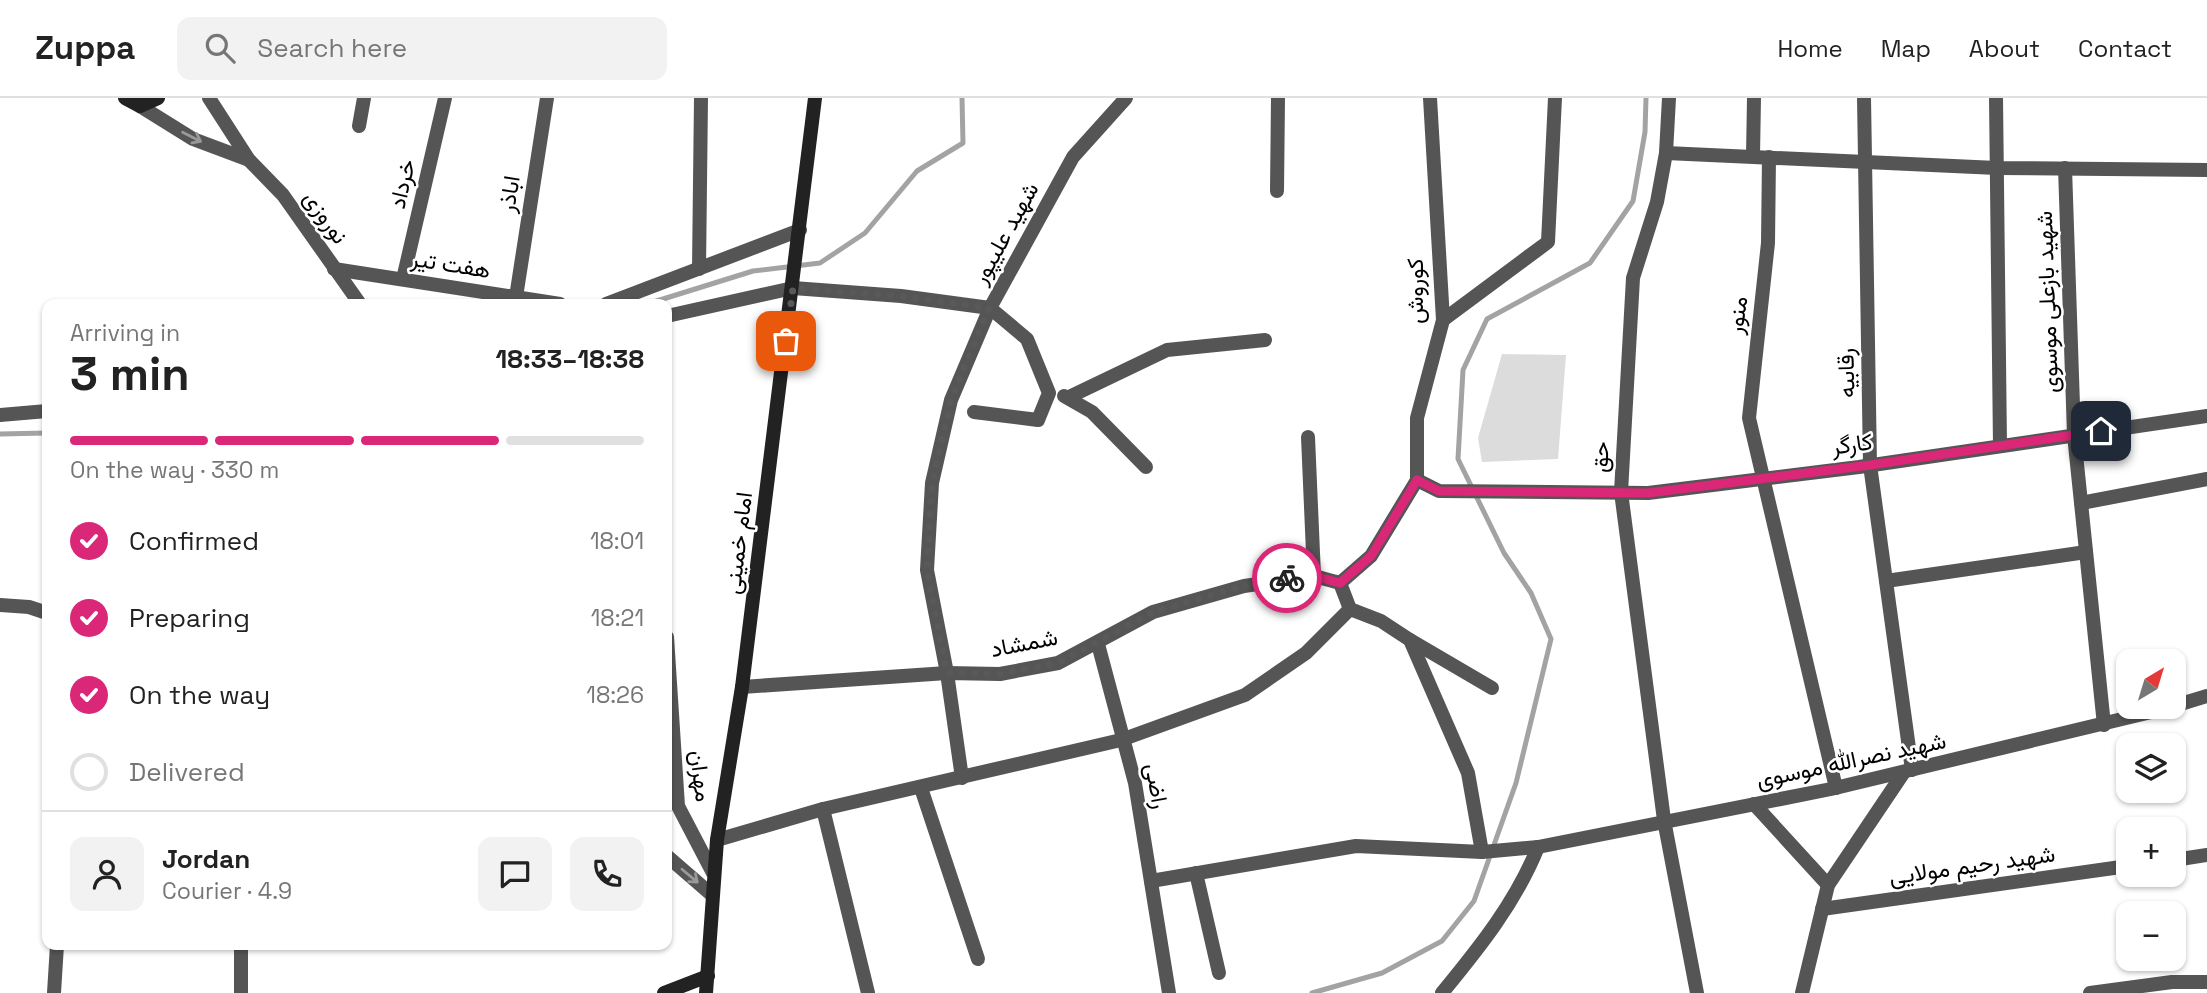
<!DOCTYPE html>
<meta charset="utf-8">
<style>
:root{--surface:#fff;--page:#f2f2f2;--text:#222;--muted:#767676;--line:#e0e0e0;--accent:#db2777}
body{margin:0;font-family:"Space Grotesk",Vazirmatn,sans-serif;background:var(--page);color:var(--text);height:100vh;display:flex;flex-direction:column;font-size:26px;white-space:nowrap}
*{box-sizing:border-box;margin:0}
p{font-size:23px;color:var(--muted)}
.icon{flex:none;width:38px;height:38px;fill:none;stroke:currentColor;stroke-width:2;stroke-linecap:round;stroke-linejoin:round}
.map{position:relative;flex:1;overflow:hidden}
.sheet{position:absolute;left:42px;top:201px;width:630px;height:651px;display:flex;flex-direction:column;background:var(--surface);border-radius:14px;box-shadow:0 2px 5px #0004}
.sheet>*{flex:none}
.needle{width:46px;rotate:38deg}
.controls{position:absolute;left:2116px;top:551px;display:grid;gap:14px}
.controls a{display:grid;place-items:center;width:70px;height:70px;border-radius:14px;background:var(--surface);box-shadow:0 2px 5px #0004;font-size:35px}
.pin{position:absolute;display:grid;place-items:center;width:60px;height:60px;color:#fff;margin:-30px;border-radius:14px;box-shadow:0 4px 10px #0006}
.courier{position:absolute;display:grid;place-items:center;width:70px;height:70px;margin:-35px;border:5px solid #db2777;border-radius:50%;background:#fff;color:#222;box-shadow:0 2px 9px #0007}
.head em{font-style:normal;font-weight:700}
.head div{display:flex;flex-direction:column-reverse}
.head{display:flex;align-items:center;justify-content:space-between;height:119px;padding:0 28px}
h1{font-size:46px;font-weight:700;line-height:52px}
.bar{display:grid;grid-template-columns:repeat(4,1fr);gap:10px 7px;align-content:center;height:84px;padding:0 28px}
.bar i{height:9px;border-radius:5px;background:var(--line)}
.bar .current{background:var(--accent)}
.bar p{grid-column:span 4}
.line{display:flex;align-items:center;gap:18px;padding:0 28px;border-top:2px solid var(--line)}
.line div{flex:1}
.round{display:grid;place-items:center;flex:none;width:74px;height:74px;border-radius:14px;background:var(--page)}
ol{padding:0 28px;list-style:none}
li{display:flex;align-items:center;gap:21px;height:77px}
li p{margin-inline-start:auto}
li .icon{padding:7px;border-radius:50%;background:var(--accent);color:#fff;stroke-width:4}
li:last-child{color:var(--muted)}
li i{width:38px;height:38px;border:4px solid var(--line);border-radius:50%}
header{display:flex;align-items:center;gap:42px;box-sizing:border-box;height:98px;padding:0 35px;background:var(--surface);border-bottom:2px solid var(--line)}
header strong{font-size:33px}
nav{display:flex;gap:38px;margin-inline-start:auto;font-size:24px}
.search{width:490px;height:63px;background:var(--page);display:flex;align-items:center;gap:18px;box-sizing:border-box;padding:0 24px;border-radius:14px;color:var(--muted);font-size:26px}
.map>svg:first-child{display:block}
.green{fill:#dcdcdc}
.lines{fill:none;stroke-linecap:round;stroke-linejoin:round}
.stream{stroke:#a3a3a3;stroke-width:5}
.street{stroke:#555;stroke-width:14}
.secondary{stroke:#222;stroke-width:14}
.oneway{stroke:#999}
.done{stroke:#595959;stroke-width:7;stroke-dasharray:0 12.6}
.route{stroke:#db2777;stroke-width:9}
.labels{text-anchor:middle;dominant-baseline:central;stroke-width:5;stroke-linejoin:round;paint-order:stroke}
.street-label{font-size:23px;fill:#000;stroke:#fff}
</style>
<header>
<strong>Zuppa</strong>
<div class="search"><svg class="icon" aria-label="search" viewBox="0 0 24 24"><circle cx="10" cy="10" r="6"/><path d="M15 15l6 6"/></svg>Search here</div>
<nav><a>Home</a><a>Map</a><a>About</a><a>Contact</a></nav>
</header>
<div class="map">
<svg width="2207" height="895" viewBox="0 0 2207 895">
<rect width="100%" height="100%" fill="#fff"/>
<!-- green -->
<path class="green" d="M1502 256 1566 257 1558 361 1482 364 1478 340Z"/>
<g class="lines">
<!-- stream -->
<g class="stream">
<path d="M647 206 753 173 820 165 865 135 917 73 963 45 962 0"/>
<path d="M0 336 47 335"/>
<path d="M1312 895 1382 875 1442 843 1474 803 1516 685 1551 541 1531 495 1504 455 1458 361 1463 272 1487 221 1590 165 1633 103 1645 34 1646 0"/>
</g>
<!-- street -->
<g class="street">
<path d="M209 0 249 62 283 97 360 206"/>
<path d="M1669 0 1666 55 1657 104 1633 180 1621 394 1664 722 1697 895"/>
<path d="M1864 0 1870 367 1912 672"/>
<path d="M1996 0 2000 348"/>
<path d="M140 8 193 41 249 62"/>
<path d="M359 28 364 0"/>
<path d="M1666 55 1997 70 2207 72"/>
<path d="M1753 58 1754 0"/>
<path d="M1769 59 1768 145 1749 320 1836 690"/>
<path d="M2065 70 2074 337 2104 627"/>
<path d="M1277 93 1278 0"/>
<path d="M334 171 560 206"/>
<path d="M699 171 701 0"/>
<path d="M403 181 445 0"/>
<path d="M516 199 547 0"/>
<path d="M606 206 800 132"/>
<path d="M667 218 793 190 901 198 990 210 1027 241 1049 295 1038 322 974 314"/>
<path d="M1443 222 1548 144 1555 0"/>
<path d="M1064 298 1092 314 1146 369"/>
<path d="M1069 299 1167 252 1265 242"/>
<path d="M0 317 47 313"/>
<path d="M1308 339 1314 478"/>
<path d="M1417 382 1439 393 1648 395 1859 369 2207 318"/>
<path d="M1417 382V320L1443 222 1430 0"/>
<path d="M2081 405 2207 381"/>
<path d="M1886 483 2086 454"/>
<path d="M1340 485 1350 511 1381 523 1410 542 1468 675 1482 754"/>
<path d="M1340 485 1371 458 1417 382"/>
<path d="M0 507 29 509 47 515"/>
<path d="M667 539 678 708 713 775"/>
<path d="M1410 542 1492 590"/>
<path d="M1098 546 1135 685 1169 895"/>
<path d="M742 589 947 575 1000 576 1058 565 1153 514 1244 488 1314 478 1340 485"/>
<path d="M2174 608 2207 598"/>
<path d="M962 680 947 575 927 472 932 385 951 302 990 210 1073 59 1126 0"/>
<path d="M921 690 978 861"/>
<path d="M1754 706 1828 787"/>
<path d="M823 711 868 895"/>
<path d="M717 742 823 711 1121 642 1245 597 1306 555 1350 511"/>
<path d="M667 758 712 797"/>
<path d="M2174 762 2207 757"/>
<path d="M1196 775 1219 875"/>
<path d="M1151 783 1356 748 1482 754 1538 749 1831 691 2172 609"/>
<path d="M1822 811 2128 768"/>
<path d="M241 847V895"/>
<path d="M54 895 57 847"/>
<path d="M1442 895C1479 850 1516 804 1538 749"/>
<path d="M1802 895 1828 787 1904 674"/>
<path d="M2090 895 2172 884H2207"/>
</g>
<!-- secondary -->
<g class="secondary">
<path d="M125 0 140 8 158 0"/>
<path d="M664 895 708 878"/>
<path d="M706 895 717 742 742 589 815 0"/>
</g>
</g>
<!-- one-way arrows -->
<defs><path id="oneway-shaft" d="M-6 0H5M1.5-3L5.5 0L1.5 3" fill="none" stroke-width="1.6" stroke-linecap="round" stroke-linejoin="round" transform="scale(1.75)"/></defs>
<g class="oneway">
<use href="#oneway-shaft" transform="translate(192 39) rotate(27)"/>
<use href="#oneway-shaft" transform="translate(690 778) rotate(40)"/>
</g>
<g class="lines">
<!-- done -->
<path class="done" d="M786 243 793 190 901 198 989 210 951 302 932 385 927 472 947 575 1000 576 1058 565 1153 514 1244 488 1287 480"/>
<!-- route -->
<path class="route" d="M1287 480 1314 478 1340 485 1371 458 1417 382 1439 393 1648 395 1870 367 2101 333"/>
</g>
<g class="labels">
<!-- street labels -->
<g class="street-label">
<text transform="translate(402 86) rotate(-77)">خرداد</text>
<text transform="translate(509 96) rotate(-81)">اباذر</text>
<text transform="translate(326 119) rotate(55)">نوروزی</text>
<text transform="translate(1005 135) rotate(-61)">شهید علیپور</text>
<text transform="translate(451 166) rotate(9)">هفت تیر</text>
<text transform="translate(1415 193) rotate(-90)">کوروش</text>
<text transform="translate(2047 204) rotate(-92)">شهید بازعلی موسوی</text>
<text transform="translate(1737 217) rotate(-82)">منور</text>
<text transform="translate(1846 275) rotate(-91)">رقابیه</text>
<text transform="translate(1852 346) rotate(-8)">کارگر</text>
<text transform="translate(1600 359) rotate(-87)">حق</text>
<text transform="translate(738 445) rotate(-83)">امام خمینی</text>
<text transform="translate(1024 545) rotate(-11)">شمشاد</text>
<text transform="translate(1851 662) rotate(-12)">شهید نصرالله موسوی</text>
<text transform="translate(701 678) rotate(83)">مهران</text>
<text transform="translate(1157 688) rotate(80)">راضی</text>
<text transform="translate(1972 767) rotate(-8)">شهید رحیم مولایی</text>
</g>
</g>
</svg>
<div class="controls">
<a><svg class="needle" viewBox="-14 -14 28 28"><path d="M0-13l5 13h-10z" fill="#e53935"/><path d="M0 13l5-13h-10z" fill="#767676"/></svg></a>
<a><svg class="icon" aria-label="layers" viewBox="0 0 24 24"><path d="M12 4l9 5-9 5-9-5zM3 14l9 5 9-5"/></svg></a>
<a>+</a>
<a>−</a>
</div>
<div class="pin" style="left:786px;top:243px;background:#ea580c"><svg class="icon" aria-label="bag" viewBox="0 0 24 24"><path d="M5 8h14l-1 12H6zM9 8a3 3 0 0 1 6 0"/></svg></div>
<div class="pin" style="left:2101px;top:333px;background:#1f2937"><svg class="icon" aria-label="home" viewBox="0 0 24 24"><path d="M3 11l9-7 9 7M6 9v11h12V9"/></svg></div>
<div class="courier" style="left:1287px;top:480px"><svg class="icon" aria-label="bike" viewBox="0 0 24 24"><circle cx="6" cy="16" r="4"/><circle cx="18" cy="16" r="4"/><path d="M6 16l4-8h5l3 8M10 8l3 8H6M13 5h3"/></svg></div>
<section class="sheet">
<div class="head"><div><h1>3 min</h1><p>Arriving in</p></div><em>18:33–18:38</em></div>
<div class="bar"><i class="current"></i><i class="current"></i><i class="current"></i><i></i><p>On the way · 330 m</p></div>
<ol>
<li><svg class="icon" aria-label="check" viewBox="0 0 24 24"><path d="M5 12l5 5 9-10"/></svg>Confirmed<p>18:01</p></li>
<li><svg class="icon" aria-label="check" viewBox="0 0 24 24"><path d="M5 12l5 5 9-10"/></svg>Preparing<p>18:21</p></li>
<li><svg class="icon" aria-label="check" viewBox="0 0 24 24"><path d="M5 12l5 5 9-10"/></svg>On the way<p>18:26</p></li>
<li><i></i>Delivered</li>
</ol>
<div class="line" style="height:126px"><a class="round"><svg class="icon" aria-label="person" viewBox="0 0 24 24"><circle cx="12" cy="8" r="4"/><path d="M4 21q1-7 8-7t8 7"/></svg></a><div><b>Jordan</b><p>Courier · 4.9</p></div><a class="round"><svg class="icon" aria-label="chat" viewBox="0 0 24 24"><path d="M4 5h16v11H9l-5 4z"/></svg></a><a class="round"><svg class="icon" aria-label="phone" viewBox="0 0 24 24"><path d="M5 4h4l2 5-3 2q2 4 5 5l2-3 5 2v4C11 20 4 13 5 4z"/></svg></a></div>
</section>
</div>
